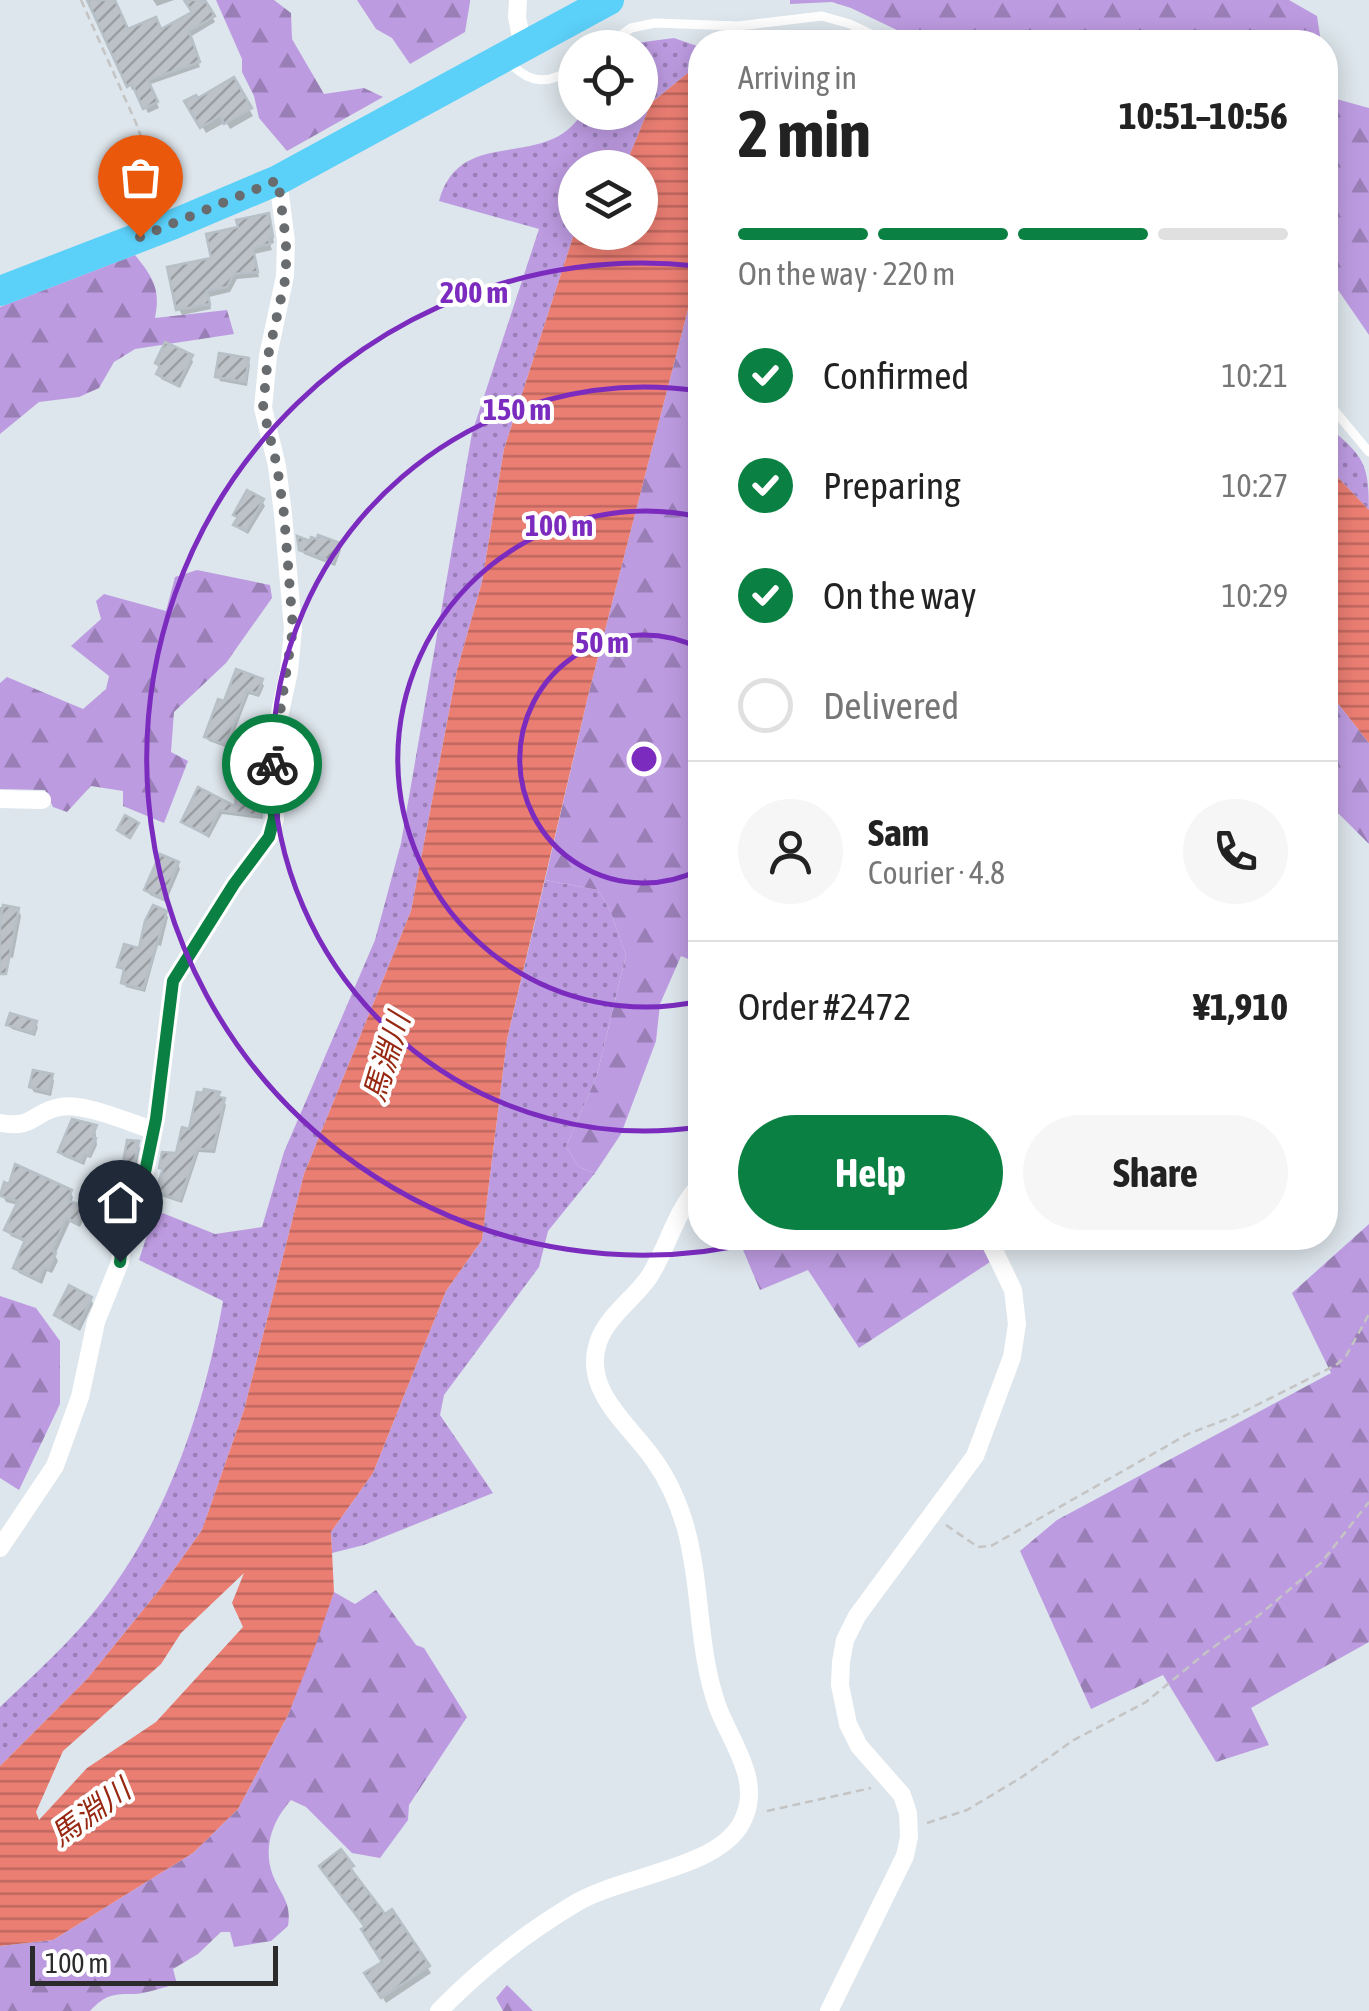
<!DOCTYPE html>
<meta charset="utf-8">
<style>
:root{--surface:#fff;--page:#f6f6f6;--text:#222;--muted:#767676;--line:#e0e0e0;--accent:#0b8043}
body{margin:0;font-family:"Asap Condensed","Noto Sans JP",sans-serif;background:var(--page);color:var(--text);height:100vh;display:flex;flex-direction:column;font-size:38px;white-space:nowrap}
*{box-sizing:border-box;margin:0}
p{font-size:32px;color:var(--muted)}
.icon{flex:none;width:55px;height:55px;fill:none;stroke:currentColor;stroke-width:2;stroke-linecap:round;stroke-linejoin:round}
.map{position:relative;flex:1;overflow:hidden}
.sheet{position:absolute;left:688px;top:30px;width:650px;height:1220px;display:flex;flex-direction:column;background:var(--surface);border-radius:40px;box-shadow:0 5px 25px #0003}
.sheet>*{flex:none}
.fabs{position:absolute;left:558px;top:30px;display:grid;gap:20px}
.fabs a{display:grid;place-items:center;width:100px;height:100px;border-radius:50%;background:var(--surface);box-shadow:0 5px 25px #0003;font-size:50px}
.scale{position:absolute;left:30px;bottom:25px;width:248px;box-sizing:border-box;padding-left:10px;border:5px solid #2b2b2b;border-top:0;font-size:28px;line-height:35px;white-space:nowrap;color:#2b2b2b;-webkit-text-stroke:8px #fff;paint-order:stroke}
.pin{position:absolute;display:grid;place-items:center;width:85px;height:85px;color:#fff;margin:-102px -42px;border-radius:50% 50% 50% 0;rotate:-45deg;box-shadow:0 0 10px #0007}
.pin .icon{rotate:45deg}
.courier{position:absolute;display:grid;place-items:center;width:100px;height:100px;margin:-50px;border:8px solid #0b8043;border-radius:50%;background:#fff;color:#222;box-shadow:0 2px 12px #0007}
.head em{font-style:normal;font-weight:700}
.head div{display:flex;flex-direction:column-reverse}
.head{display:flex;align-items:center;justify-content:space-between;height:170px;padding:0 50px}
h1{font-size:65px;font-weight:700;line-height:75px}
.bar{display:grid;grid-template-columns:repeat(4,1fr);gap:15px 10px;align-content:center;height:120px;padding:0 50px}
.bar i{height:12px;border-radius:8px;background:var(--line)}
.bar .selected{background:var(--accent)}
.bar p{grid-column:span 4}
.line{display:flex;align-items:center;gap:25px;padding:0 50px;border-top:2px solid var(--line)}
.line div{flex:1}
.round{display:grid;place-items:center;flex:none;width:105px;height:105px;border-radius:52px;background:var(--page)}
ol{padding:0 50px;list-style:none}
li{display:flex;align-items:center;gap:30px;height:110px}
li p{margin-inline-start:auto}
li .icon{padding:10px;border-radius:50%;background:var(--accent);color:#fff;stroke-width:4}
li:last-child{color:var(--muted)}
li i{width:55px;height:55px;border:5px solid var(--line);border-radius:50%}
.button{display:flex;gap:20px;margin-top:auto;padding:20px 50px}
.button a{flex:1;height:115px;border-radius:60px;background:var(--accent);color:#fff;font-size:40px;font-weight:700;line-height:115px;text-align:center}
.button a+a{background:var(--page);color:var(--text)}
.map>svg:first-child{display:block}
.grass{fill:url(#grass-dots)}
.forest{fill:url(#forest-firs)}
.water{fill:url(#water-rules);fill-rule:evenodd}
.shadow{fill:#0003}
.building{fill:url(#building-hatch);stroke:#b7c0c7;stroke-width:2.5}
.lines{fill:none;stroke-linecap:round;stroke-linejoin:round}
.path{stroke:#c4c4c4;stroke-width:2.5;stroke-dasharray:8 5;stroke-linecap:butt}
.lane{stroke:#fff;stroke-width:9}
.street{stroke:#fff;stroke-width:18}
.highway{stroke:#5bd0f9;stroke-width:30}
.done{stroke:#696c6f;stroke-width:10;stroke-dasharray:0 18}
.route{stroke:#0b8043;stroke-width:12}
.ring{fill:none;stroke:#7b2cbf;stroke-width:5}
.labels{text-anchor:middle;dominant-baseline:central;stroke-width:8;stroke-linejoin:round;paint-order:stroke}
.water-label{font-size:30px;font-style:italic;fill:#972812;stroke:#fff}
.centre{fill:#7b2cbf;stroke:#fff;stroke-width:5}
.ring-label{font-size:30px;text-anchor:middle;font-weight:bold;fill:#7b2cbf;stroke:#fff;stroke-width:8;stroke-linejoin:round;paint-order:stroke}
</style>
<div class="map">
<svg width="1369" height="2011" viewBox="0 0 1369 2011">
<defs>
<pattern id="grass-dots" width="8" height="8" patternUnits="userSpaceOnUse" patternTransform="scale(2.5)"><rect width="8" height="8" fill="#bd9be1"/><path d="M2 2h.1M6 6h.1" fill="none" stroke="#9a7fb7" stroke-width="1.8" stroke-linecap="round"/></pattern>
<pattern id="forest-firs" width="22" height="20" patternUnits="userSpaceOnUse" patternTransform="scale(2.5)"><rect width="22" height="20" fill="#bd9be1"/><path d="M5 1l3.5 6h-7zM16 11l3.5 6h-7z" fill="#9a7fb7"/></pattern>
<pattern id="water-rules" width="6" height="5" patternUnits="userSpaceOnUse" patternTransform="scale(2.5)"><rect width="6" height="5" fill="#eb7e73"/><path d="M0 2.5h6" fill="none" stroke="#bf675f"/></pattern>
<pattern id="building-hatch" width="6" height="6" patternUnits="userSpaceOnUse" patternTransform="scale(2.5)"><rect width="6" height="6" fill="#bdc2c8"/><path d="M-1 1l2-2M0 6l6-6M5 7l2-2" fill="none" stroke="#9a9ea3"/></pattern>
</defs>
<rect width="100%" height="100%" fill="#dde6ec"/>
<!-- grass -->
<g class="grass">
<path d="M674 38 700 47V63L651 103 628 159 616 167 575 168V231L504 449 482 582 457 670 411 911 304 1174 244 1410 202 1530 160 1589 87 1679 0 1766V1707C41 1668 83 1631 115 1584 173 1502 206 1399 223 1301L139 1260 155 1210 215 1234 262 1227 284 1152 375 940 401 843 472 433 539 229 439 201C460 123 546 173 582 113L640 112V48L631 47 636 43Z"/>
<path d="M1325 424C1363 456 1369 461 1369 510L1325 464Z"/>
<path d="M545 880 598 890 610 910 626 955 597 1075 566 1147 579 1167 595 1173 548 1231 539 1267 444 1395 440 1415 493 1493 364 1545 332 1553 331 1532 373 1473 446 1291 482 1240 507 1039Z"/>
</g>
<!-- forest -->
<g class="forest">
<path d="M216 0H274L291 13 292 39 324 94 364 88 383 97 287 151 259 118 254 96 242 72V59Z"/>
<path d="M357 0H470V2L465 32 410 64 392 38 376 29Z"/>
<path d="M790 0H1289L1317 16 1321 42H922L851 8 832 2 790 4Z"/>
<path d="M1325 72 1329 97 1369 108V335L1325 271Z"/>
<path d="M135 255C153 277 161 290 155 318L227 310 234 334 135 349 114 362 99 388 79 397 39 402 0 434V307Z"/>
<path d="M700 263V960L698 963 681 956 660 1004 656 1041 621 1134 595 1173 579 1167 566 1147 597 1075 626 955 610 910 598 890 545 880 589 692Z"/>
<path d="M197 570 270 585 272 598 226 663 174 712 171 752 188 761 164 823 123 806V791L91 786 67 812 53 807 45 790 0 789V683L7 677 83 709 106 689 109 676 71 646 101 619 96 601 104 594 166 611 175 577Z"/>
<path d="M1325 687 1369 743V844L1325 800Z"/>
<path d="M1369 1224V1642L1251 1708 1269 1745 1216 1762 1163 1675 1091 1709 1020 1551 1057 1520 1331 1373 1292 1293Z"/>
<path d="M738 1238H880L882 1241 888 1238H977L990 1262 859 1348 808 1270 760 1290Z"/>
<path d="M0 1296 36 1308 60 1341V1404L19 1490 0 1478Z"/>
<path d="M376 1590 416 1645 424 1648 467 1717 409 1805 408 1820 380 1858 352 1853 306 1807 291 1800C273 1820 263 1846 272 1873 280 1895 292 1901 288 1926L271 1941 234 1947 230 1932H221L198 1954 173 1969 177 1984C164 1987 148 1993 135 1994 113 1994 106 1994 90 2011H0V1946L53 1940 193 1853 238 1809 288 1715 334 1592 355 1604Z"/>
<path d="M507 1985 533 2011H503L496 1998Z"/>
</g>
<!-- water -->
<g class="water">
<path d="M845 37 855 42H742L754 38Z"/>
<path d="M700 63V263L589 692 507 1039 482 1240 446 1291 373 1473 331 1532 334 1592 316 1644 288 1715 238 1809 193 1853 53 1940 0 1946V1766L87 1679 160 1589 202 1530 244 1410 304 1174 411 911 457 670 482 582 504 449 575 231 640 232V168L616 167 628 159 651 103ZM244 1573 232 1603 243 1627 156 1722 87 1768 39 1820 36 1812 63 1751 161 1664 181 1633Z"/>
<path d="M1325 464 1369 510V743L1325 687Z"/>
</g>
<!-- shadow -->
<g class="shadow">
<path d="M90 0H113L128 31 161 32 207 8 215 22 190 37 200 67 148 85 159 108 148 113 136 88 132 90 130 85Z"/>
<path d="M153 0H174L157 6Z"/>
<path d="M233 81 253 116 230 129 226 122 206 133 188 102H197Z"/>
<path d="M268 216 274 243 270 244 272 250 254 254 259 277 237 279 230 292 209 297 211 309 182 315 179 309 241 228Z"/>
<path d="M191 357 193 362 180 388 161 379 157 363Z"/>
<path d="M248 360 250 365 247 386 220 381 218 376Z"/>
<path d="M262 501 265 506 248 534 239 529 236 515Z"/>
<path d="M300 539 338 545 341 550 335 566 304 554Z"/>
<path d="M238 672 261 681 264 686 259 697 249 694 228 748 209 741 206 736 225 704Z"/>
<path d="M199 790 237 809 259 791 263 819 222 814 209 838 183 822Z"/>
<path d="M178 864 180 869 166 902 150 895 147 890Z"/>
<path d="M0 907 18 910 21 916 13 958 0 955Z"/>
<path d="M165 913 168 917 161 946 158 945 145 992 126 987 124 983 126 972 120 967 140 951Z"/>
<path d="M35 1023 38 1027 35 1036 12 1029 9 1025Z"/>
<path d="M52 1077 54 1081 51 1096 34 1092 31 1087Z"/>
<path d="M218 1094 226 1105 215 1153 199 1152 182 1203 161 1196 158 1192 164 1173 161 1168 178 1156Z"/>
<path d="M95 1127 97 1145 91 1158 87 1157 84 1165 63 1156 61 1152Z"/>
<path d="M137 1144 140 1148 136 1168 128 1167 126 1162Z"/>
<path d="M70 1192 73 1197 71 1204 83 1209 86 1215 80 1227 70 1222 55 1255 58 1261 52 1273 47 1271 42 1284 19 1273 16 1268 27 1243 11 1236 7 1230 18 1205 6 1202 3 1196Z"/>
<path d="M91 1299 93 1304 80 1331 56 1315Z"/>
<path d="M341 1853 355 1873 352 1875 384 1917 391 1912 431 1973 386 2003 368 1974 385 1963 367 1928Z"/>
</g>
<!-- building -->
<g class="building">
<path d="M87 0H115L128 29 156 17 161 29 192 12 184 0H205L215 16 189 31 200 62 148 80 158 102 143 109 132 84 127 87Z"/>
<path d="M234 77 252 108 224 124 220 116 200 128 184 101 196 95 198 98Z"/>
<path d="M269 213 273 237 269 238 270 244 253 248 258 272 234 274 227 287 207 291 210 304 176 310 167 267 211 258 206 234 238 227 236 220Z"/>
<path d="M165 342 193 355 177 385 156 374 160 366 155 363Z"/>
<path d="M219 353 249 358 245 382 215 377Z"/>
<path d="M247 490 264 499 246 531 233 525 238 517 233 515Z"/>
<path d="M318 535 340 543 333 562 299 550 297 536 310 541 311 537 317 539Z"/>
<path d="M236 669 263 679 257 694 247 690 226 745 204 737 218 699 224 701Z"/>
<path d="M242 786 261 789 262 816 219 810 207 835 181 822 198 787 235 806 236 792 241 793Z"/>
<path d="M125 815 139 823 130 838 117 830Z"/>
<path d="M160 854 179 862 163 899 144 890Z"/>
<path d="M3 905 19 908 6 974H0V922Z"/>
<path d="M153 905 167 911 143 989 121 983 124 969 117 967 124 944 139 948 145 921Z"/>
<path d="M10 1013 37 1021 33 1033 6 1025Z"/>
<path d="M33 1070 53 1074 49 1092 29 1087Z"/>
<path d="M204 1089 220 1092 218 1097 225 1098 213 1149H197L180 1200 155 1192 163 1169 159 1168 162 1152 176 1153 182 1127 189 1129 197 1092 203 1093Z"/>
<path d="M72 1119 97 1125 92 1137 96 1138 89 1155 85 1154 81 1162 58 1152Z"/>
<path d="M127 1140 139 1141 134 1164 123 1163Z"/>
<path d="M15 1164 72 1190 68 1200 84 1207 77 1223 66 1218 52 1251 56 1253 49 1269 44 1267 39 1280 13 1268 25 1240 4 1230 18 1201 0 1196 4 1182 9 1184Z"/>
<path d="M69 1285 92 1297 77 1328 54 1315Z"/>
<path d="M341 1849 354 1866 350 1868 385 1914 392 1909 430 1966 381 1998 364 1973 382 1962 361 1929 365 1927 319 1866Z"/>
</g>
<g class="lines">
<!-- path -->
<g class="path">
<path d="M81 0 136 123 165 201"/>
<path d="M946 1525 978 1547 991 1546 1188 1434 1235 1416 1336 1365 1346 1356 1369 1314"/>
<path d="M767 1811 871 1788"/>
<path d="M927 1823 967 1810 1022 1777 1072 1741 1146 1702 1208 1651 1258 1616 1321 1563 1369 1502"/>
</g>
<!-- lane -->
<g class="lane">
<path d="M603 48 631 28 655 23 738 26 822 16 850 24 888 42"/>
<path d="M508 61C530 85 549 85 575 67"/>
<path d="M1325 399 1369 452"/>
</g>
<!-- street -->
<g class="street">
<path d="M518 0 517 17 523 47"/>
<path d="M0 799 42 800"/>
<path d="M0 1123C35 1129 32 1112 60 1107 83 1102 130 1123 153 1130"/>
<path d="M0 1548 55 1466 80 1397 96 1322 120 1262 123 1238 144 1177 156 1119 173 981 234 884 269 837 275 818 271 754 289 671 293 629 283 514 277 466 263 408 268 356 285 276 286 241 278 180"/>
<path d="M439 2011C479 1970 527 1932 576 1903 623 1875 718 1869 742 1822 763 1782 732 1744 718 1708 697 1650 702 1588 686 1529 679 1504 669 1481 654 1460 631 1426 582 1391 598 1343 606 1317 634 1299 649 1277 668 1248 675 1211 700 1185"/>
<path d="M829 2011 905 1856 909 1837 908 1813 902 1795 859 1746 848 1724 840 1685 841 1662 845 1640 857 1616 975 1456 1012 1357 1017 1324 1013 1290 988 1238"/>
</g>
<!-- highway -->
<path class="highway" d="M0 291 174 224 278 180 609 0"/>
</g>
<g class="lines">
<!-- done -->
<path class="done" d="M140 237 278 180 286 241V276L268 356 263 408 277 466 284 514 293 629 272 764"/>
<!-- route -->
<path class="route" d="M120 1262 123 1238 144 1177 156 1119 173 981 234 884 269 837 274 818 272 764"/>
</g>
<!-- distance rings -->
<g class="ring">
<path d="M699 870A124 124 0 1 1 699 648"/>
<path d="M700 1001A248 248 0 1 1 700 517"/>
<path d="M699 1127A372 372 0 1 1 699 391"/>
<path d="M772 1238A496 496 0 1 1 696 266"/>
</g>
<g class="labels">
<!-- water labels -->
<g class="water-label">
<text transform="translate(386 1057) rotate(-73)">馬淵川</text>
<text transform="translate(90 1812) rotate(-36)">馬淵川</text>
</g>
</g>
<circle cx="644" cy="759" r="15" class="centre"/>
<g class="ring-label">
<text x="474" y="303">200 m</text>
<text x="517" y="420">150 m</text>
<text x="559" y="536">100 m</text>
<text x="602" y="653">50 m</text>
</g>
</svg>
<div class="fabs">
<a><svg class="icon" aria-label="locate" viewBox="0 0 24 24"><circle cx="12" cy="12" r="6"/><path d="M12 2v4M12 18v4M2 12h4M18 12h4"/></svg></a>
<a><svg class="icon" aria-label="layers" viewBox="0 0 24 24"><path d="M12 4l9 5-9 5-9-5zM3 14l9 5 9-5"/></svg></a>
</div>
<div class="scale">100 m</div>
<div class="pin" style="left:140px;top:237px;background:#ea580c"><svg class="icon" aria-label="bag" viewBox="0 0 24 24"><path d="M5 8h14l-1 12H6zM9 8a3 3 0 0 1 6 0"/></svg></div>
<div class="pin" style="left:120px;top:1262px;background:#1f2937"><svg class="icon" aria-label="home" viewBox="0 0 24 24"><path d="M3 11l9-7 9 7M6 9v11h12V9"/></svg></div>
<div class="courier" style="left:272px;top:764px"><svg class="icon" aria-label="bike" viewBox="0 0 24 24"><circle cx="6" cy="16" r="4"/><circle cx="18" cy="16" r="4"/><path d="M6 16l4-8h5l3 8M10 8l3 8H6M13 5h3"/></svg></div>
<section class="sheet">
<div class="head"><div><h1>2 min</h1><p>Arriving in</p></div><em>10:51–10:56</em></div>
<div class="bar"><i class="selected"></i><i class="selected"></i><i class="selected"></i><i></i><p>On the way · 220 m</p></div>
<ol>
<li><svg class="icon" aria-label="check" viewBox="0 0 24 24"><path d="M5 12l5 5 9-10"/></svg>Confirmed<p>10:21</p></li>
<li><svg class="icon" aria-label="check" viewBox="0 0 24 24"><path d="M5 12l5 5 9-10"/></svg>Preparing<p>10:27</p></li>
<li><svg class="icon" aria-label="check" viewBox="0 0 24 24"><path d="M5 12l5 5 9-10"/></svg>On the way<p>10:29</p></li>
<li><i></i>Delivered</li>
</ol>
<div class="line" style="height:180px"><a class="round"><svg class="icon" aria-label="person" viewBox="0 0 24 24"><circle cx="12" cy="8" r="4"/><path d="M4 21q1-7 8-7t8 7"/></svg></a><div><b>Sam</b><p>Courier · 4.8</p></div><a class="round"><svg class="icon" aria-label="phone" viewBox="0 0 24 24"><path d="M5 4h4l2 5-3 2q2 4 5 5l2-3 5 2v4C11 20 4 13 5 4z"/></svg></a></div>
<div class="line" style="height:130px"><div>Order #2472</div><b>¥1,910</b></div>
<div class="button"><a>Help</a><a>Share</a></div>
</section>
</div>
